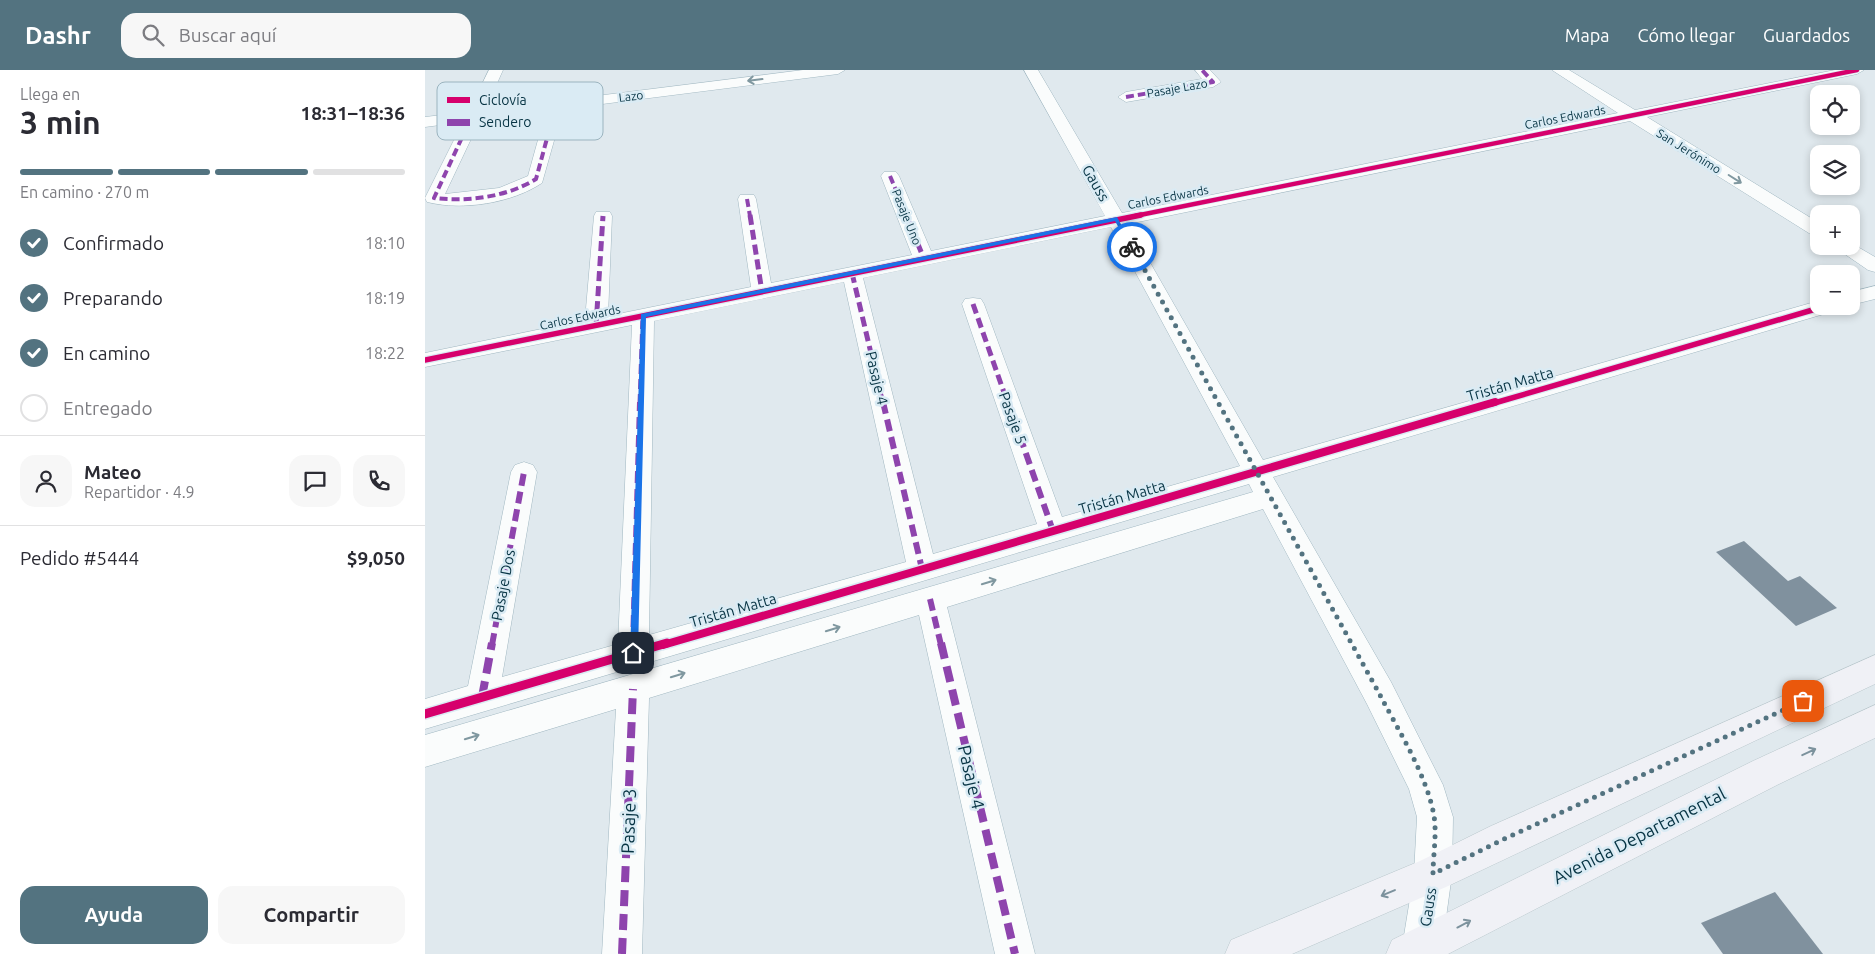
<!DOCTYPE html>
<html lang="es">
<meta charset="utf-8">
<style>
:root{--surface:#fff;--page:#f7f7f7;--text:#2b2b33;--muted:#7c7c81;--line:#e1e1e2;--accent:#537380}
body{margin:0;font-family:Ubuntu,sans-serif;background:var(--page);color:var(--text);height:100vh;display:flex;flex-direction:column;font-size:19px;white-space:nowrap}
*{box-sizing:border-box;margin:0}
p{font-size:16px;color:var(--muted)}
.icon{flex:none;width:28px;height:28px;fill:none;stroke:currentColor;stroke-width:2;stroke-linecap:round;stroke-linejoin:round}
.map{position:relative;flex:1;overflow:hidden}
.drawer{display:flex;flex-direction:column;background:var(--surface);width:425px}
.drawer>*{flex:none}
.buttons{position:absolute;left:1385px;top:15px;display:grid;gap:10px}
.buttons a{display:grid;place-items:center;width:50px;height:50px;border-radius:10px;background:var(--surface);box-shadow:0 2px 8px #0003;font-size:25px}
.pin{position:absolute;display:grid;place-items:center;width:42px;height:42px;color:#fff;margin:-21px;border-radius:10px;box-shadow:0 2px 8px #0006}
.courier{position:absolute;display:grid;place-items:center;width:50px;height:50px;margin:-25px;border:4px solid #1a73e8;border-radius:50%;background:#fff;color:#222;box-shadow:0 1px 6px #0007}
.head em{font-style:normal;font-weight:600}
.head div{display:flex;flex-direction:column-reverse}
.head{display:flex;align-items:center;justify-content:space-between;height:85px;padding:0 20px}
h1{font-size:32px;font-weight:600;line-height:38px}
.bar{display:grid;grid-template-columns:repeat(4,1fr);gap:8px 5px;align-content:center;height:60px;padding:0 20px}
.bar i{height:6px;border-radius:4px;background:var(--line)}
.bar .active{background:var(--accent)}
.bar p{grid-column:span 4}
.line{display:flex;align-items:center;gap:12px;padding:0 20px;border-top:1px solid var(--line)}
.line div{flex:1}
.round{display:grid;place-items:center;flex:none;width:52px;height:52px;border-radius:15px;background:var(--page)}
ol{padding:0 20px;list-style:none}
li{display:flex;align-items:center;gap:15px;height:55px}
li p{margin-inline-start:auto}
li .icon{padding:5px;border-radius:50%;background:var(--accent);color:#fff;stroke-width:4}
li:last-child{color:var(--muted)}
li i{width:28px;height:28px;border:2px solid var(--line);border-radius:50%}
.primary-button{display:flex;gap:10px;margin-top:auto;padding:10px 20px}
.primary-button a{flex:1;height:58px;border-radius:15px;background:var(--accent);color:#fff;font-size:20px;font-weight:600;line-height:58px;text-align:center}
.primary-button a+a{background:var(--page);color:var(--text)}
header{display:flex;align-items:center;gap:30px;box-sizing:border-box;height:70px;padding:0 25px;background:var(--accent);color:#fff}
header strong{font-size:24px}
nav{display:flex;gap:28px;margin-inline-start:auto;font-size:18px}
.search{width:350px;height:45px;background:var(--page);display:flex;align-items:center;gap:12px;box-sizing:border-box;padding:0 18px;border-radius:15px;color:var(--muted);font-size:19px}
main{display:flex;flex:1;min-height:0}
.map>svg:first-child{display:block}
.building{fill:#80919e}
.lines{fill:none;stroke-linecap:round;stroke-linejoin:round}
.minor-casing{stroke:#a0b7c1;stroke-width:1}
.major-casing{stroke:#b9c7cc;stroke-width:1}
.minor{fill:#fafcfc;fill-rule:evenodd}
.major{fill:#f0f1f6;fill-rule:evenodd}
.quiet-far3{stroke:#8e44ad;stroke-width:4;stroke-dasharray:8 4;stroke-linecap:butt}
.quiet-far2{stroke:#8e44ad;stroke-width:5;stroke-dasharray:10 5;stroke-linecap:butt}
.quiet-far1{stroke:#8e44ad;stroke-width:6;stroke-dasharray:12 6;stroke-linecap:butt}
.quiet{stroke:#8e44ad;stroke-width:8;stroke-dasharray:16 8;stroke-linecap:butt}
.cycleway-far3-casing{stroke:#daebf4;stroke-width:6}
.cycleway-far2-casing{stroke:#daebf4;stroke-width:8}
.cycleway-far1-casing{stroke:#daebf4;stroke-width:11}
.cycleway-casing{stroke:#daebf4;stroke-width:12}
.cycleway-far3{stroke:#d6006c;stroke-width:4.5}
.cycleway-far2{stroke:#d6006c;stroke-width:5.5}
.cycleway-far1{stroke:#d6006c;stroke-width:8}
.cycleway{stroke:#d6006c;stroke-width:9}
.oneway{stroke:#8098a0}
.oneway2{stroke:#7c929d}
.route{fill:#1a73e8}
.done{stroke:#537380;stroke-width:5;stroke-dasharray:0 9}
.labels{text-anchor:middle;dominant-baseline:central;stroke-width:5;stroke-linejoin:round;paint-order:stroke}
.far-street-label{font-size:12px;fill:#073444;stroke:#daebf4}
.street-label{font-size:15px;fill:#073444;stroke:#daebf4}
.near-street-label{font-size:18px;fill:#073444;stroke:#daebf4}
.key{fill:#daebf4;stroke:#9bb4bf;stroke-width:1}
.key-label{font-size:14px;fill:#073444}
</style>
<header>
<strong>Dashr</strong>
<div class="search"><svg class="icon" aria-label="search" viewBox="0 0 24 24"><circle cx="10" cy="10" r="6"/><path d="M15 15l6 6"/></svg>Buscar aquí</div>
<nav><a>Mapa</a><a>Cómo llegar</a><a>Guardados</a></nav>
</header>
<main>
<section class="drawer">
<div class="head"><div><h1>3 min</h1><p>Llega en</p></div><em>18:31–18:36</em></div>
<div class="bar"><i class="active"></i><i class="active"></i><i class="active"></i><i></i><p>En camino · 270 m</p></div>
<ol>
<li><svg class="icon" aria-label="check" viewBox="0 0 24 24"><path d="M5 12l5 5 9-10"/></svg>Confirmado<p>18:10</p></li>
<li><svg class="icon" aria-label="check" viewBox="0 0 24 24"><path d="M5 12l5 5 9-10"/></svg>Preparando<p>18:19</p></li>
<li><svg class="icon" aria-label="check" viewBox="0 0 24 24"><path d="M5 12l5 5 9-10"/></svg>En camino<p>18:22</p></li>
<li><i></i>Entregado</li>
</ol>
<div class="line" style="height:90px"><a class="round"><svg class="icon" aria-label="person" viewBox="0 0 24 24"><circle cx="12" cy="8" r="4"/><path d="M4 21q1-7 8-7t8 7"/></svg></a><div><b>Mateo</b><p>Repartidor · 4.9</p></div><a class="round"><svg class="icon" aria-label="chat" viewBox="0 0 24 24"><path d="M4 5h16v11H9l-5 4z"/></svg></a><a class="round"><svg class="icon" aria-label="phone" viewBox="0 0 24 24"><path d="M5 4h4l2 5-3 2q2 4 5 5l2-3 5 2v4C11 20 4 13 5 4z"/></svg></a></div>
<div class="line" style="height:65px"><div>Pedido #5444</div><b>$9,050</b></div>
<div class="primary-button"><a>Ayuda</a><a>Compartir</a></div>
</section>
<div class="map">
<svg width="1450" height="884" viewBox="0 0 1450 884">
<rect width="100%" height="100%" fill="#e0e9ee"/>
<!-- building -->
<g class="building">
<path d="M1319 471 1363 511 1375 506 1412 538 1371 556 1291 482Z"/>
<path d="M1350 822 1398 884H1298L1276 853Z"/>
</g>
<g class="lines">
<!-- minor casing -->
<g class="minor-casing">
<g id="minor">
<path d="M64 0H78L60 40 378 0H420L413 4 138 39 117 113C87 133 38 141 2 132L0 128 38 52 0 57V47L43 42ZM121 41 103 106 74 118 20 124 55 50Z"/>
<path d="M599 0H613L697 143 1193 43 1127 0H1144L1210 40 1410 0H1439L1432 4 1222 47 1394 153V167L1387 165 1205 51 703 154 838 390 1393 231 1394 236H1412L1409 241 848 407 966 612 1018 715 1028 747 1027 804 1016 884H976L989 804 992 747 984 719 942 634 838 439 522 537 610 884H570L494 545 224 628 217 884H177L191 639 0 697V665L828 422 824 414 0 659V629L43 616 86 402 90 395 99 392 108 395 112 402 77 607 193 574 207 255 0 297V283L160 250 169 146 171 142H185L187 146 183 246 326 217 313 129 315 125H329L331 129 346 213 487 185 456 106 459 102H471L474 106 506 181 680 146ZM686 157 815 396 637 447 559 234 556 229 548 228 540 229 537 234 612 454 508 484 438 208ZM419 212 481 492 224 565 229 251Z"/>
<path d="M770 0H785L796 12 788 17 701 32 693 27 701 22 777 9Z"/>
<path d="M1426 173 1450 187V202L1443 200 1408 176H1426Z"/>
<path d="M1450 216V229L1426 235V222Z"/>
</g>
</g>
<!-- major casing -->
<g class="major-casing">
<g id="major">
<path d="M1450 585V614L1021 817 867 884H800L806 870 995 791 1066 756Z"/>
<path d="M1450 635V668L1352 715 1023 884H961L967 870 1328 691Z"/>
</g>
</g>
<!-- minor -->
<use href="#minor" class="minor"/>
<!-- major -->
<use href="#major" class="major"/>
<!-- quiet-far3 -->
<g class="quiet-far3">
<path d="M701 27 788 12 777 0"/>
<path d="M47 46 9 128C43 132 82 127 111 109L131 35"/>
<path d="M465 106 482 146"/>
<path d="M322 129 325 146"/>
</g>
<!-- quiet-far2 -->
<g class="quiet-far2">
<path d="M325 145 337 222"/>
<path d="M481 145 499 189"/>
<path d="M427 203 458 334"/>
<path d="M548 234 583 334"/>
<path d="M171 256 178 146"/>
<path d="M215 334 218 246"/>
</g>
<!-- quiet-far1 -->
<g class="quiet-far1">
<path d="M458 332 497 499"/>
<path d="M583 332 628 461"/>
<path d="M505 529 516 575"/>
<path d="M67 575 99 402"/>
<path d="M208 575 215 332"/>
</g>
<!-- quiet -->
<g class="quiet">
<path d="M516 573 590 884"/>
<path d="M208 583V573"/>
<path d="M57 627 67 573"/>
<path d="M197 884 208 619"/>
</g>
<!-- cycleway-far3 casing -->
<g class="cycleway-far3-casing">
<path id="cycleway-far3" d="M710 146 1432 0"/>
</g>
<!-- cycleway-far2 casing -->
<g class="cycleway-far2-casing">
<g id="cycleway-far2">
<path d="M0 290 716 145"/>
<path d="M1066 334 1401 236"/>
</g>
</g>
<!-- cycleway-far1 casing -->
<g class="cycleway-far1-casing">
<path id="cycleway-far1" d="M238 575 1070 332"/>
</g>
<!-- cycleway casing -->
<g class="cycleway-casing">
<path id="cycleway" d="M0 644 242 573"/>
</g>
<!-- cycleway-far3 -->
<use href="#cycleway-far3" class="cycleway-far3"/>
<!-- cycleway-far2 -->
<use href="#cycleway-far2" class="cycleway-far2"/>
<!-- cycleway-far1 -->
<use href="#cycleway-far1" class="cycleway-far1"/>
<!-- cycleway -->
<use href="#cycleway" class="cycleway"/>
</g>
<!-- one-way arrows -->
<defs><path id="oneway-shaft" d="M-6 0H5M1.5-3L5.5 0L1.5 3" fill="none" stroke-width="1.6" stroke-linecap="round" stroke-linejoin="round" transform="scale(1.25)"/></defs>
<g class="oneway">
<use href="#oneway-shaft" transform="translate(330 10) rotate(173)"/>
<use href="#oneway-shaft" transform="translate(1310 109) rotate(32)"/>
<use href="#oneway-shaft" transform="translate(564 512) rotate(-17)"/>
<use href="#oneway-shaft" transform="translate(408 559) rotate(-17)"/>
<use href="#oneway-shaft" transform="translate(253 605) rotate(-17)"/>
<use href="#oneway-shaft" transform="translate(47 667) rotate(-17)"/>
</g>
<g class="oneway2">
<use href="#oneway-shaft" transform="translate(1384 682) rotate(-25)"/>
<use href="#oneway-shaft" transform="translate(963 823) rotate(157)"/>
<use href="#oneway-shaft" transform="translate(1039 854) rotate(-28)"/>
</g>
<!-- route -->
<path class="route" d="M692 147 709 178H705L690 151 221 247 213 583 208 587 205 586 216 244Z"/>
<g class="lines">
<!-- done -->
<path class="done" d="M707 177 954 623C973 660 1002 705 1009 746 1012 764 1008 786 1008 804L1079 769 1378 631"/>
</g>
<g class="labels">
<!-- far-street labels -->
<g class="far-street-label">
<text transform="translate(752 18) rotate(-10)">Pasaje Lazo</text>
<text transform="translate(206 26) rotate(-7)">Lazo</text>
<text transform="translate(1140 47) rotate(-11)">Carlos Edwards</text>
<text transform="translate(1264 81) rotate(32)">San Jerónimo</text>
<text transform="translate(743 127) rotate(-11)">Carlos Edwards</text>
<text transform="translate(482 147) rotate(68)">Pasaje Uno</text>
<text transform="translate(155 247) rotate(-12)">Carlos Edwards</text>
</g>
<!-- street labels -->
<g class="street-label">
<text transform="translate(671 113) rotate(60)">Gauss</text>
<text transform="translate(452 308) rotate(77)">Pasaje 4</text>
<text transform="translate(1085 314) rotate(-16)">Tristán Matta</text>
<text transform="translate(588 348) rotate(70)">Pasaje 5</text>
<text transform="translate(697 427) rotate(-16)">Tristán Matta</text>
<text transform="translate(78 515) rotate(-79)">Pasaje Dos</text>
<text transform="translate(308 540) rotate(-16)">Tristán Matta</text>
<text transform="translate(1003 837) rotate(-81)">Gauss</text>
</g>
<!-- near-street labels -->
<g class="near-street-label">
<text transform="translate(547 707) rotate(77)">Pasaje 4</text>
<text transform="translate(203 751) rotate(-88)">Pasaje 3</text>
<text transform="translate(1214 765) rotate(-27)">Avenida Departamental</text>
</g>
</g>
<!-- legend -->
<rect x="12" y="12" width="166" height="58" rx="8" class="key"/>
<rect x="22" y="27" width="23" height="6" fill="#d6006c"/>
<rect x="22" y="49" width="23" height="7" fill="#8e44ad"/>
<g class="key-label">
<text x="54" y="35">Ciclovía</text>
<text x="54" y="57">Sendero</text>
</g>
</svg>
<div class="buttons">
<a><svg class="icon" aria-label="locate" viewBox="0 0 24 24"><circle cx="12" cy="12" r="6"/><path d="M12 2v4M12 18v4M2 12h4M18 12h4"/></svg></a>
<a><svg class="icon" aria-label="layers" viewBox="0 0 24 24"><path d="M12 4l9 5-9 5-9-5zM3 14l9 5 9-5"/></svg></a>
<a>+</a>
<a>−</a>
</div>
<div class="pin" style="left:1378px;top:631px;background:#ea580c"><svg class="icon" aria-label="bag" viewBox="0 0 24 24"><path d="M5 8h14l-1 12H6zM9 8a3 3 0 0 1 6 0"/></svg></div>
<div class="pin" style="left:208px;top:583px;background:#1f2937"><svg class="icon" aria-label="home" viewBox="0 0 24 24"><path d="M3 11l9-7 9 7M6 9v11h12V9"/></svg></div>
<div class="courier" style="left:707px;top:177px"><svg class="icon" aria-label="bike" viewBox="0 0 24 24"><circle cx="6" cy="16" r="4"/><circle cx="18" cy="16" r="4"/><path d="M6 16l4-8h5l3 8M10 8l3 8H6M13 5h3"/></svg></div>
</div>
</main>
